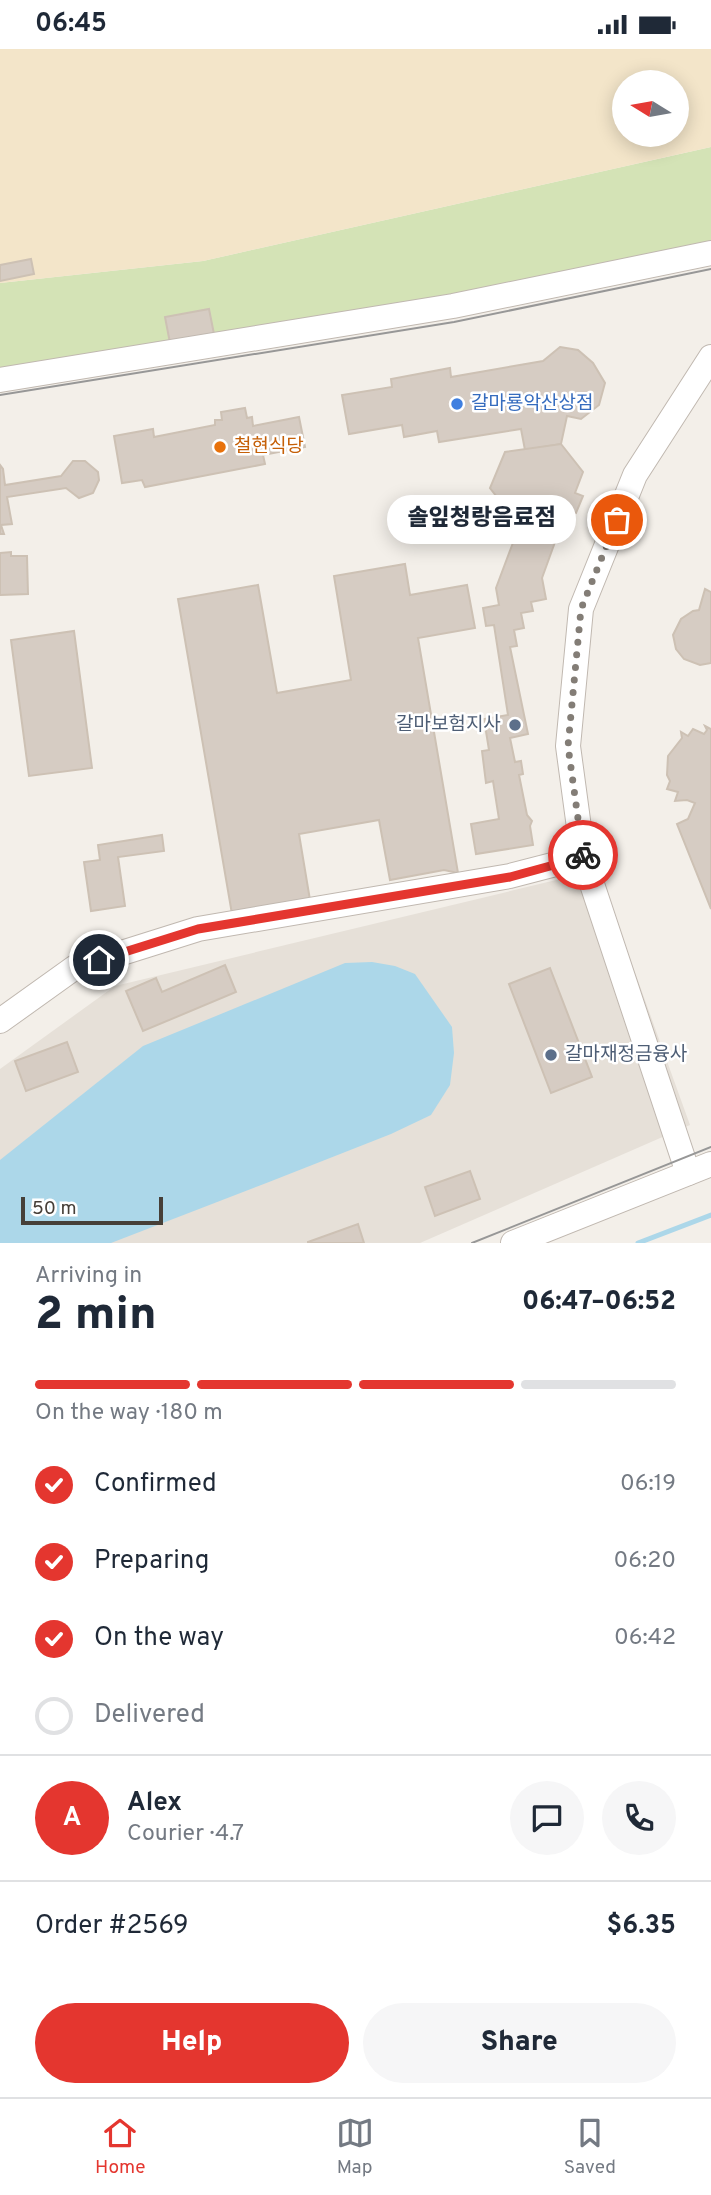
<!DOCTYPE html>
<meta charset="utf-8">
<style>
:root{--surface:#fff;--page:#f6f6f7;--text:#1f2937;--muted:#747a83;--line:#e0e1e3;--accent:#e4362f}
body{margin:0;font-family:Overpass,"Noto Sans KR",sans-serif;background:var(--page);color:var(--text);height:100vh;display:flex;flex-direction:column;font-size:26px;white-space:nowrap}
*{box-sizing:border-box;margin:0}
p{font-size:23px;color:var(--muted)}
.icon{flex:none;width:38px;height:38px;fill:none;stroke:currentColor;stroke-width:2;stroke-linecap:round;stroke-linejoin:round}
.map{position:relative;height:1194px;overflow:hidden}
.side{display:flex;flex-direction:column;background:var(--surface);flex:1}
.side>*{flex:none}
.needle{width:46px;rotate:281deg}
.controls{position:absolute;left:612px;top:21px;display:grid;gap:14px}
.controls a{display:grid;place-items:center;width:77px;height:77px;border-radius:50%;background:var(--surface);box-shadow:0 4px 18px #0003;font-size:35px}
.scale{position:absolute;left:21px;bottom:18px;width:142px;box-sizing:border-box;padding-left:7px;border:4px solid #463f38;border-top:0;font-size:19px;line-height:24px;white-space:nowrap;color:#463f38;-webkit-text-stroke:5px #fff;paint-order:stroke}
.pin{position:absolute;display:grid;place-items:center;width:60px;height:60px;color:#fff;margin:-30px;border:4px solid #fff;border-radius:50%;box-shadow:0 2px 7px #0007}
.courier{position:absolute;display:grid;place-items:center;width:70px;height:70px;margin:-35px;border:5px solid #e4362f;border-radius:50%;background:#fff;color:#222;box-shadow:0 2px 9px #0007}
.bubble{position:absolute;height:49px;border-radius:24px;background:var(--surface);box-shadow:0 4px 18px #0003;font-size:23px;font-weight:800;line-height:49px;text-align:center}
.summary em{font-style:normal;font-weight:800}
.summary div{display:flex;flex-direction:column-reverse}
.summary{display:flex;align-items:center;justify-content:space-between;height:119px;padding:0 35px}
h1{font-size:46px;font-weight:800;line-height:52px}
.bar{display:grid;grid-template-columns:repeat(4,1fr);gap:10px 7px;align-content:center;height:84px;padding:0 35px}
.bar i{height:9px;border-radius:5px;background:var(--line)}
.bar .on{background:var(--accent)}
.bar p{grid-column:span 4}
.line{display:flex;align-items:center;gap:18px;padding:0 35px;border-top:2px solid var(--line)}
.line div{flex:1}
.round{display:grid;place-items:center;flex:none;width:74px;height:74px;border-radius:37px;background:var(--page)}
ol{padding:0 35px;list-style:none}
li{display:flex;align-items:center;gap:21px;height:77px}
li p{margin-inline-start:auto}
li .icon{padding:7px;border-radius:50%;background:var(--accent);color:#fff;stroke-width:4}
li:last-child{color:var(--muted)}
li i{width:38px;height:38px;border:4px solid var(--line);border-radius:50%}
.primary-button{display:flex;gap:14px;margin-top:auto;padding:14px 35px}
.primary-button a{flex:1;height:80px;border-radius:42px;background:var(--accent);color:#fff;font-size:28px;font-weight:800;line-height:80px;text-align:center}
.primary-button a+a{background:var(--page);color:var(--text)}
.status{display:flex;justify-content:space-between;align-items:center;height:49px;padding:0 35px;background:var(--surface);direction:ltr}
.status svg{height:19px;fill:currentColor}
.menu{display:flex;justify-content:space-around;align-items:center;height:98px;border-top:2px solid var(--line);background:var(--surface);font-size:19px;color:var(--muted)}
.menu a{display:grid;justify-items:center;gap:4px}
.menu .on{color:var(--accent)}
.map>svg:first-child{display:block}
.residential{fill:#e6e0d8}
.green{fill:#d4e3b6}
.sand{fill:#f3e5c9;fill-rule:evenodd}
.water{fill:#acd7e9}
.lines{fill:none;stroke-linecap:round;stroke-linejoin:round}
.stream{stroke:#acd7e9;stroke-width:5}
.building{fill:#d6ccc3;stroke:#cdc1b4;stroke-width:2}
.minor-casing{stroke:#c0b8b0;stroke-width:26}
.minor{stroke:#fff;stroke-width:24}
.tram{stroke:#979797;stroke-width:2}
.done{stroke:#837d76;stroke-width:7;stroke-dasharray:0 12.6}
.route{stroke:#e4362f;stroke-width:9}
.shop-dot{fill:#3f7fe0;stroke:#fff;stroke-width:2.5}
.food-dot{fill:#e8710a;stroke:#fff;stroke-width:2.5}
.service-dot{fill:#5c6f8a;stroke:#fff;stroke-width:2.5}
.labels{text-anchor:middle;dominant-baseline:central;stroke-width:5;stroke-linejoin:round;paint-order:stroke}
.shop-label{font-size:19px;fill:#366cbe;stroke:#fff;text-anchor:start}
.food-label{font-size:19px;fill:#c56008;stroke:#fff;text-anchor:start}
.service-label{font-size:19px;fill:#4e5e75;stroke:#fff;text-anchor:end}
</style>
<div class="status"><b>06:45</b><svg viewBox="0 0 49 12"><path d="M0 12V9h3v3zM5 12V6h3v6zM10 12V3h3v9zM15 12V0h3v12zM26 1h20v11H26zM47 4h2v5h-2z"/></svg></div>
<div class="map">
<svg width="711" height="1194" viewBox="0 0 711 1194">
<rect width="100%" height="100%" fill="#f3efe9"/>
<!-- residential -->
<path class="residential" d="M598 821 690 1076 420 1194H0V1020L115 937Z"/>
<!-- green -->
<path class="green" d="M711 98V204L0 331V234L203 212Z"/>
<!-- sand -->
<path class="sand" d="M0 0H711V98L203 212 0 234ZM625 33H677V86H625Z"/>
<!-- water -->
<path class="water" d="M372 913 395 917 415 925 452 978 454 1004 450 1036 431 1066 391 1085 269 1133 111 1194H0V1111L143 997 345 914Z"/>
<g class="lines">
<!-- stream -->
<path class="stream" d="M638 1194 711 1166"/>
</g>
<!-- building -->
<g class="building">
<path d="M31 210 34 225 0 232V216Z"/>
<path d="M209 260 214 285 170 294 165 268Z"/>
<path d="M560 298 578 301 593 314 605 334 599 356 581 370 567 367 561 395 525 401 521 380 439 393 437 382 404 388 402 376 349 385 342 346 392 338 391 330 450 319 451 328 543 312Z"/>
<path d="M245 359 247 369 252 368 253 377 299 368 305 398 263 406 265 415 145 438 142 431 122 434 114 387 153 380 154 388 215 376V371H222L221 363Z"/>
<path d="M561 395 583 423 575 444 583 447 576 464 567 460 542 529 546 550 531 553 533 562 521 564 524 579 514 581 517 597 510 598 528 685 510 689 515 713 521 712 523 725 519 726 527 766 532 772 530 777 533 796 476 805 471 775 499 770 493 732 486 734 482 702 489 701 484 670 508 666 494 576 486 577 483 559 499 556 496 539 523 467 514 470 490 439 505 403Z"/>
<path d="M73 412H85L98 423 99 431 93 444 79 449 66 439 7 448 12 475 1 476 4 485H0V416L3 420 5 436 61 427Z"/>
<path d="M11 503V507H27L28 545 0 546V504Z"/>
<path d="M405 515 410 546 467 536 475 579 418 589 458 824 444 821 390 831 379 771 299 785 310 851 232 865 178 550 258 536 277 644 351 631 334 527Z"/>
<path d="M705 540 711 543V614L700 616 684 610 676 600 673 586 681 570 693 562 699 561Z"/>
<path d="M74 582 92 719 29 727 11 591Z"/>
<path d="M705 677 711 680V860L677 775 688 770 695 754 687 751 675 752 678 743 667 740 670 732 667 726 668 707 682 689 681 683 688 687 693 680 704 685 707 681Z"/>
<path d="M162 786 164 802 118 808 125 857 91 862 84 813 100 811 98 796Z"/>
<path d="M225 916 236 943 143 982 126 942 156 929 162 943Z"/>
<path d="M550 919 592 1028 551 1044 509 935Z"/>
<path d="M67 993 78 1023 26 1042 15 1012Z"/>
<path d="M470 1122 480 1150 435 1167 425 1138Z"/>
<path d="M358 1175 364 1194H308V1193Z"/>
</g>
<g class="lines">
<!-- minor casing -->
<g class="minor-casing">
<g id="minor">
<path d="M0 331 453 257 711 204"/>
<path d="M583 808 688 1124"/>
<path d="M0 972 74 919 198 880 510 827 583 808 568 697 581 560 635 426 711 308"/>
<path d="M513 1194 711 1115"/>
</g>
</g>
<!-- minor -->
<use href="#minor" class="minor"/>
<!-- tram -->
<g class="tram">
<path d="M0 346 454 273 711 220"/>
<path d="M472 1194 711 1098"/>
</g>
</g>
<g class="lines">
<!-- done -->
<path class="done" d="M583 806 568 697 581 560 617 471"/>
<!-- route -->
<path class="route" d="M99 911 198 880 510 828 583 808V806"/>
</g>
<!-- markers -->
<circle class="shop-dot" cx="457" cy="355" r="7"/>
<circle class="food-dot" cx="220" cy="398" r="7"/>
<g class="service-dot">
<circle cx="515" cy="676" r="7"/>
<circle cx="551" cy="1006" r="7"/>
</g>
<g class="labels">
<!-- shop labels -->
<g class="shop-label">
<text x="471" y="355">갈마룡악산상점</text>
</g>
<!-- food labels -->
<g class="food-label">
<text x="234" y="398">철현식당</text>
</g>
<!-- service labels -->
<g class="service-label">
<text x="501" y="676">갈마보험지사</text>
<text x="565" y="1006" text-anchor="start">갈마재정금융사</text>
</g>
</g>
</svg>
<div class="controls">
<a><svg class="needle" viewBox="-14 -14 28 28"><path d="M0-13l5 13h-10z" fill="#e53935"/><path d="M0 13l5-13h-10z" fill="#747a83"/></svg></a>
</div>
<div class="scale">50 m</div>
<div class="pin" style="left:617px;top:471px;background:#ea580c"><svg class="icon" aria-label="bag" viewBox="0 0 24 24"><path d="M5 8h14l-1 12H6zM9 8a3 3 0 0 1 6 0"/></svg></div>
<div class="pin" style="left:99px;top:911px;background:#1f2937"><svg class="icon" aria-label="home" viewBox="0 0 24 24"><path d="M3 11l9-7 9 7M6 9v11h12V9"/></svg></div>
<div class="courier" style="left:583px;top:806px"><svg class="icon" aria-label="bike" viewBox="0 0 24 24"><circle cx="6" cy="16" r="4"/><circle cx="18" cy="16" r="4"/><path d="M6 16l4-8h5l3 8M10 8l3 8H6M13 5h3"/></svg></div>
<div class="bubble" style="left:387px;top:446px;width:189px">솔잎청랑음료점</div>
</div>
<section class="side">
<div class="summary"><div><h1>2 min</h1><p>Arriving in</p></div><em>06:47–06:52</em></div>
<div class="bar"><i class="on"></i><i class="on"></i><i class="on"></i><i></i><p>On the way · 180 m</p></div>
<ol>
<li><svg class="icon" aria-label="check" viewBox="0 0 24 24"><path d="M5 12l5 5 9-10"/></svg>Confirmed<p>06:19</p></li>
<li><svg class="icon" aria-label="check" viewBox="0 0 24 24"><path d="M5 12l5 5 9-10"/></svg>Preparing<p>06:20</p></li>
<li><svg class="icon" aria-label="check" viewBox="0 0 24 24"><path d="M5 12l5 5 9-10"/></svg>On the way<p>06:42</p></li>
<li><i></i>Delivered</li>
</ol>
<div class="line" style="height:126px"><b class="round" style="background:var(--accent);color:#fff">A</b><div><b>Alex</b><p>Courier · 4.7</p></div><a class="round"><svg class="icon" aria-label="chat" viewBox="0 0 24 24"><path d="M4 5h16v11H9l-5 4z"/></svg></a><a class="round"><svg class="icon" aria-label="phone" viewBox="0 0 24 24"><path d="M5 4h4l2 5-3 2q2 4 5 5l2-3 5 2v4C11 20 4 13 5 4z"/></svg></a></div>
<div class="line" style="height:91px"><div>Order #2569</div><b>$6.35</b></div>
<div class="primary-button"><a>Help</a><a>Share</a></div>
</section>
<nav class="menu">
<a class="on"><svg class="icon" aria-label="home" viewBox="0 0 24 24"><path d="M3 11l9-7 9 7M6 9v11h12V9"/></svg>Home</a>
<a><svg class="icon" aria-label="map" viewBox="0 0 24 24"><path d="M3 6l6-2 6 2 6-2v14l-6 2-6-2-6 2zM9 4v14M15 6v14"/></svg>Map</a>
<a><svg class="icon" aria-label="saved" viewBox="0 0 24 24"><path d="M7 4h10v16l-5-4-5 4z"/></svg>Saved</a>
</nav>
